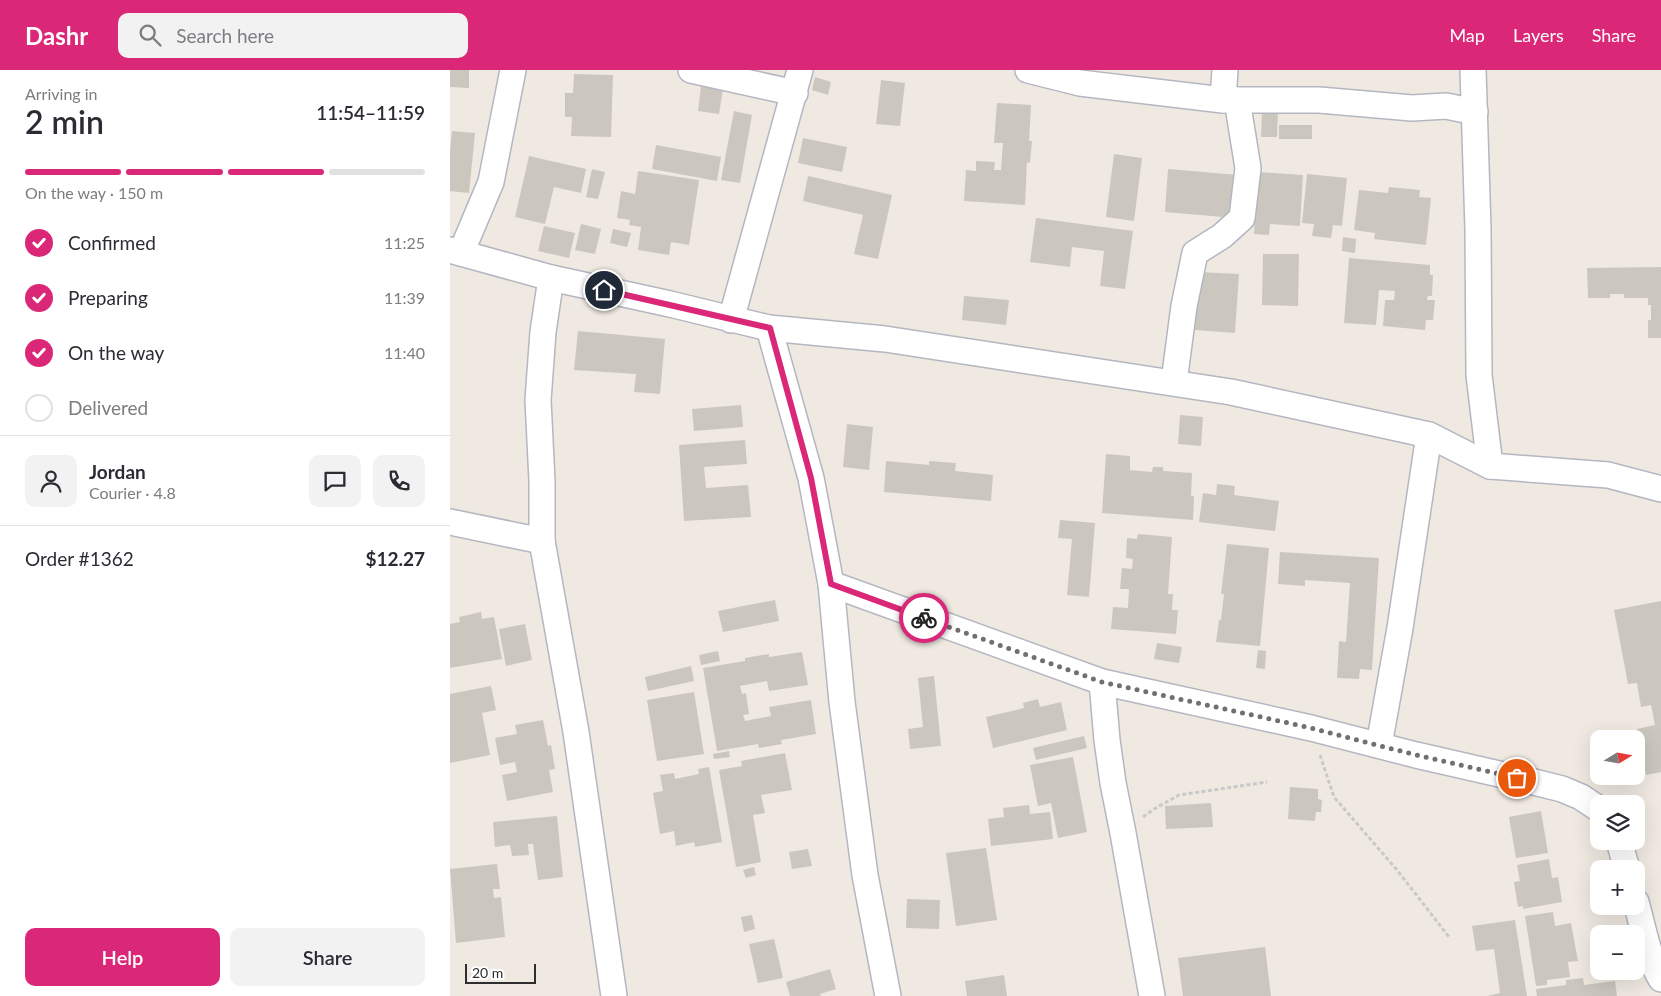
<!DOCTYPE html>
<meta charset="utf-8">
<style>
:root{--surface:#fff;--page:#f2f2f3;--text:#2b2b33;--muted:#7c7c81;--line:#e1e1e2;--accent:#db2777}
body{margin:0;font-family:Lato,sans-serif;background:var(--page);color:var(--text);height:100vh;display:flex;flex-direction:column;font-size:19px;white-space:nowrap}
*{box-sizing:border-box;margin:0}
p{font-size:16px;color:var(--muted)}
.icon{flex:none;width:28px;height:28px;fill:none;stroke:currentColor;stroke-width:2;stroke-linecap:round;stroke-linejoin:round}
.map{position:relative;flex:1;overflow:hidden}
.drawer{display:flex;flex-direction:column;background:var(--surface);width:450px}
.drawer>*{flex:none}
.needle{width:32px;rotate:79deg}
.fabs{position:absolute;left:1140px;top:660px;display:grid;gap:10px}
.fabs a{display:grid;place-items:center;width:55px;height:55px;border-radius:10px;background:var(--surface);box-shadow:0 5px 20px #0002;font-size:25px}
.scale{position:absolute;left:15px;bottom:12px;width:71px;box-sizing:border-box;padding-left:5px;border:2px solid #2e2e2e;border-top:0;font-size:14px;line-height:18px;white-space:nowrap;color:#2e2e2e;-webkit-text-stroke:4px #fff;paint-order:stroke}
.pin{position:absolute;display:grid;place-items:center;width:42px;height:42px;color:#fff;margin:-21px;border:2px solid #fff;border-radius:50%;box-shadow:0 1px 5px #0007}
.courier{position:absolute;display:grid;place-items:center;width:50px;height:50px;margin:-25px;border:4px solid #db2777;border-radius:50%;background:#fff;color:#222;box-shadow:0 1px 6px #0007}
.overview em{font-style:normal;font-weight:600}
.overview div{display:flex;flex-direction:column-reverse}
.overview{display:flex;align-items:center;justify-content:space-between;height:85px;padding:0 25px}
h1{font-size:32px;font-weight:600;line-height:38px}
.bar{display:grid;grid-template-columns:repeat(4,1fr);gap:8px 5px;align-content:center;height:60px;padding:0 25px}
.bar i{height:6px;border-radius:4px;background:var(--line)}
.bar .selected{background:var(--accent)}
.bar p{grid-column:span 4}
.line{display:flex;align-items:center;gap:12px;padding:0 25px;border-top:1px solid var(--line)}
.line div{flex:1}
.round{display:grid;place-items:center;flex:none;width:52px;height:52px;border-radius:10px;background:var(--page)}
ol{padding:0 25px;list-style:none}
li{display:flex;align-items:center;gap:15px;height:55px}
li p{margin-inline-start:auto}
li .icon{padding:5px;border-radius:50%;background:var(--accent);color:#fff;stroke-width:4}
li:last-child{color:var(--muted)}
li i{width:28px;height:28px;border:2px solid var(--line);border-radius:50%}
.button{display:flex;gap:10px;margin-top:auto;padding:10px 25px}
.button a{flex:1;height:58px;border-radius:10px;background:var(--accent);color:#fff;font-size:20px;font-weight:600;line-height:58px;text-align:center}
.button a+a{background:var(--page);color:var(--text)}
header{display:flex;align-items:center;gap:30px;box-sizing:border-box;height:70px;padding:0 25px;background:var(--accent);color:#fff}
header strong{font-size:24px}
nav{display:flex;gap:28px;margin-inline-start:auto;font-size:18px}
.search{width:350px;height:45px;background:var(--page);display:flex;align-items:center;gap:12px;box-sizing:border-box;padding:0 18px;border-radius:10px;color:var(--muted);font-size:19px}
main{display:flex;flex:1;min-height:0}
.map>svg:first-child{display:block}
.building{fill:#cbc7bf}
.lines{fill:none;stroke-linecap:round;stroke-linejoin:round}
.street-casing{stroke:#b4b7c1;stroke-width:28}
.path{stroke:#c9c9c9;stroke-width:3;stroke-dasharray:4 2.5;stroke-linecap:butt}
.street{stroke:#fff;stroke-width:25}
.done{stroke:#726f6d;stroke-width:5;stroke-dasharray:0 9}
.route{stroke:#db2777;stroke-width:6}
</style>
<header>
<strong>Dashr</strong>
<div class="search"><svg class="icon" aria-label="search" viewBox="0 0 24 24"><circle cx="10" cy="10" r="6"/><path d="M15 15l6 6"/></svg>Search here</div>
<nav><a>Map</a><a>Layers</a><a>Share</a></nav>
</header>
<main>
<section class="drawer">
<div class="overview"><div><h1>2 min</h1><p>Arriving in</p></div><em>11:54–11:59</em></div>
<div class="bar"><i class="selected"></i><i class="selected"></i><i class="selected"></i><i></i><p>On the way · 150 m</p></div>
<ol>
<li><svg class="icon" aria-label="check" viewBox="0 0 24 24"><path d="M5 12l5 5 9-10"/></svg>Confirmed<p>11:25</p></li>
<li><svg class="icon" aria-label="check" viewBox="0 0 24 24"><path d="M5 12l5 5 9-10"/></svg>Preparing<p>11:39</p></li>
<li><svg class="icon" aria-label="check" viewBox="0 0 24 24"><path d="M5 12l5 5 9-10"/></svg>On the way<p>11:40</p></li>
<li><i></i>Delivered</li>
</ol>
<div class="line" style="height:90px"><a class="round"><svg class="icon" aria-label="person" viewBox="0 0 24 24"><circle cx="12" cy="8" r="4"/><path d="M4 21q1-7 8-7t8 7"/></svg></a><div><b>Jordan</b><p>Courier · 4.8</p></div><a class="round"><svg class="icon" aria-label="chat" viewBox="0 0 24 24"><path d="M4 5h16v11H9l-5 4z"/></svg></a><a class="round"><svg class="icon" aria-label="phone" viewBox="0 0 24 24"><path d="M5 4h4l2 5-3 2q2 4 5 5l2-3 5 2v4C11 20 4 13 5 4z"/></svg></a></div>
<div class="line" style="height:65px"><div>Order #1362</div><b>$12.27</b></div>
<div class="button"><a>Help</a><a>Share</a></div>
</section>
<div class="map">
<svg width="1211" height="926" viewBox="0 0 1211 926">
<rect width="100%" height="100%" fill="#efe9e1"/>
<!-- building -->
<g class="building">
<path d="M0 0H19V18L0 17Z"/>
<path d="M124 4 163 5 161 67 121 66 122 47H115V23H123Z"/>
<path d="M365 7 381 12 378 25 362 20Z"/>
<path d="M431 10 455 13 450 56 426 54Z"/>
<path d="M251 16 273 19 269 44 248 41Z"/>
<path d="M547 33 581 35 579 71H582L580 93 577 92 575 135 514 131 516 100 526 101V91L545 92 544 100H551L553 73H544Z"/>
<path d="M284 41 302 45 290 113 271 110Z"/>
<path d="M812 41H828L827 67H811Z"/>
<rect x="829" y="55" width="33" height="14"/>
<path d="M2 61 25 63 19 123 0 121V81Z"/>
<path d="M353 68 397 77 392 102 348 93Z"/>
<path d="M206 75 271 87 267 111 202 99Z"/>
<path d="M664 84 692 88 684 151 656 147Z"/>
<path d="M79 86 136 99 131 123 104 117 95 154 65 147Z"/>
<path d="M142 99 155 102 148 129 136 127Z"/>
<path d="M718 99 788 105 785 148 715 142Z"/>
<path d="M188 101 249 110 239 175 221 172 219 185 188 180 191 157 179 155 180 150 167 148 171 121 185 124Z"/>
<path d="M808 102 853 105 850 156 820 154 819 165 804 164Z"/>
<path d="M857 104 897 108 892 156 883 155 881 168 862 166 864 154 852 153Z"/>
<path d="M358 106 442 125 428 189 404 184 413 145 353 131Z"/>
<path d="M939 117 970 120 969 127 981 128 976 175 924 169 925 163 904 160 909 120 938 123Z"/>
<path d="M586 148 683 161 675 219 650 216 654 181 622 177 620 197 580 192Z"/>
<path d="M131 154 151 159 145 184 125 180Z"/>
<path d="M94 156 125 163 119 188 88 181Z"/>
<path d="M163 159 181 163 177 177 160 173Z"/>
<path d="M893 167 906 169 905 183 892 181Z"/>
<path d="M813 184H849L848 236 812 235Z"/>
<path d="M899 188 980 195V205H983L982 226H978L977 230H985L983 250H976L975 260 933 256 935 230H944L945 221 929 220 926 255 894 253Z"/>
<path d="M1211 197V268H1198V250H1201V235H1198V228H1174V224H1160V228H1138L1137 198Z"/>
<path d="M749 202 789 204 785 263 745 260Z"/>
<path d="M514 226 559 230 556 255 512 250Z"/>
<path d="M128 261 215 269 210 324 184 322 186 304 124 300Z"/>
<path d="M291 335 293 357 244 361 242 339Z"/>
<path d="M730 345 753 347 751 376 728 374Z"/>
<path d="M397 354 423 357 419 400 393 397Z"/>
<path d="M295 370 297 394 254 397 256 418 298 415 301 447 234 451 229 375Z"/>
<path d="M656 384 680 386V400L702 402 703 397H713V401L742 403 741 426H744L743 450 652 443Z"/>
<path d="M436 391 479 395V391L506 393 505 401 543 405 541 431 434 422Z"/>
<path d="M767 414 785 416 784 425 829 431 825 461 749 452 753 423 766 425Z"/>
<path d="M610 450 645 453 639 527 617 525 622 469 608 468Z"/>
<path d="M688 464 722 467 718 524H723L722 540H728L726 564 661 559 663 537 678 538 679 519H670L672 498 682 499 683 489 676 488 677 468 687 469Z"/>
<path d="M777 474 819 478 810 576 766 572 769 550H771L774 524H771Z"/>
<path d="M830 482 929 488 922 600 910 599 909 609 887 608 889 571 896 572 900 513 855 510V516L828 514Z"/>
<path d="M325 530 329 551 273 562 268 541Z"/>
<path d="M1211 531V702L1196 705 1187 659 1205 655 1201 635 1191 637 1187 613 1178 614 1164 540Z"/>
<path d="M31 542 32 549 44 547 52 589 0 598V554L10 552 9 547Z"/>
<path d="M75 554 82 590 56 596 49 559Z"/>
<path d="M707 573 732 577 729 593 704 589Z"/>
<path d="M808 580 816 581 815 599 806 598Z"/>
<path d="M268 581 270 591 251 595 249 585Z"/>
<path d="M352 582 358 615 319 621 317 611 290 616 292 624 296 623 299 644 293 645 295 651 321 646 319 637 361 630 366 664 331 670 332 674 309 678 308 674 267 681 253 598 295 591V588L319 584V587Z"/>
<path d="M241 596 244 611 198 621 195 607Z"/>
<path d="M484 606 491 676 460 679 458 659 473 657 468 608Z"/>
<path d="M41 616 46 640 32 643 40 685 0 693V624Z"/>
<path d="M244 622 254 684 207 691 197 630Z"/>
<path d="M588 629 590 637 611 632 617 660 543 678 536 647 574 638 573 633Z"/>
<path d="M93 650 98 676 101 675 105 699 99 700 103 722 57 731 52 705 67 702 65 692 50 695 45 668 67 664 65 655Z"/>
<path d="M634 666 637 678 586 690 583 678Z"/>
<path d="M279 681 280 687 264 689 263 684Z"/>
<path d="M335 683 342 720 311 725 315 743 303 745 311 792 286 797 269 700 292 696 291 691Z"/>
<path d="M623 687 637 762 608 768 601 733 588 736 580 695Z"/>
<path d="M259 697 272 772 245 777 244 772 226 776 224 761 210 764 203 723 213 721 210 705 224 703 225 709 249 704 248 699Z"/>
<path d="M840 717 868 719V729L872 730 871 742H866L865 751 838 749Z"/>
<path d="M761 733 763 757 716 759 715 736Z"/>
<path d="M579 735 580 744 600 742 603 769 541 776 538 749 554 747 553 738Z"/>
<path d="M1091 741 1098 783 1066 788 1059 747Z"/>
<path d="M107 746 113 807 88 810 83 774H78L79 785 62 786 60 775 45 777 43 752Z"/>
<path d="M536 778 547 850 506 856 496 783Z"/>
<path d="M358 779 362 796 342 799 339 782Z"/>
<path d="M1099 789 1102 808 1108 807 1112 832 1073 839V836L1068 837 1064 812 1070 811 1067 795Z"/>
<path d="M47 794 50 819H43L44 828 51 827 55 867 6 873 0 799Z"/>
<path d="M304 797 306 805 296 808 293 800Z"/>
<path d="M457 829 490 830 489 859 456 858Z"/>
<path d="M1103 842 1105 856 1121 853 1128 891 1118 892 1120 907 1097 910V915L1086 916 1075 846Z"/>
<path d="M302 845 305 859 294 862 291 847Z"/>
<path d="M1065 850 1077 926H1037L1050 923 1044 879 1026 881 1022 856Z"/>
<path d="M324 869 333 908 308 913 299 874Z"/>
<path d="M815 877 821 926H733L728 888Z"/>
<path d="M380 899 386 919 370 924 371 926H340L336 912Z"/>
<path d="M554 905 557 926H517L515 911Z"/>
<path d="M1133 908 1134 915 1165 911 1167 926H1087L1086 919 1116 915V910Z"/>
</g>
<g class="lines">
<!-- street casing -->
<g class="street-casing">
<g id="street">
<path d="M241 0 345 23"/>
<path d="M578 0 630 13 773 30H869L962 38 996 36 1025 42"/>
<path d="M1023 0 1028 159 1029 305 1040 396"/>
<path d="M773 30 775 0"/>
<path d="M0 180 101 208 220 234 319 258 435 269 781 322 979 365 1040 396 1158 405 1211 419"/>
<path d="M11 183 41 112 63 0"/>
<path d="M101 208 93 262 88 330 92 411V471L126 662 164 926"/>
<path d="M281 250 350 0"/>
<path d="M319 258 361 408 381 514 392 632 415 805 438 926"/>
<path d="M724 312 734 236 745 183 772 166 792 148 798 98 787 30"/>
<path d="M0 452 92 471"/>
<path d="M381 514 652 612 861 658 966 685 1084 712 1112 719 1131 727 1149 739"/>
<path d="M652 612 657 670 663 713 673 763 702 926"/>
<path d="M929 675 950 558 979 365"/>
<path d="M1169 771 1177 799"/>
<path d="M1186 832C1193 857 1198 887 1211 909"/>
</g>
</g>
<!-- path -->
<g class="path">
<path d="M870 685 884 727 947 800 999 867"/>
<path d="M693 747 704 739 729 725 817 712"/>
</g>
<!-- street -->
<use href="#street" class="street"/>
</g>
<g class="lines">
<!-- done -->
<path class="done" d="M474 548 652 612 861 658 966 685 1067 708"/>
<!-- route -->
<path class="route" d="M154 220 320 258 361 408 381 514 474 548"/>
</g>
</svg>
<div class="fabs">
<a><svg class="needle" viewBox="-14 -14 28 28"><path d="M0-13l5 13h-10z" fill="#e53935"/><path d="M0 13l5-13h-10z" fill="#7c7c81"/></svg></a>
<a><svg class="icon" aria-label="layers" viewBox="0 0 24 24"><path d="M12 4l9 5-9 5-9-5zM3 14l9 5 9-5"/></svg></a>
<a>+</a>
<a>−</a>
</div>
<div class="scale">20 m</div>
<div class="pin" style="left:1067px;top:708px;background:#ea580c"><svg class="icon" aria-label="bag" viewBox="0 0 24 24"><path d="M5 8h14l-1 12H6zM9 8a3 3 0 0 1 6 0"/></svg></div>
<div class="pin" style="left:154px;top:220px;background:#1f2937"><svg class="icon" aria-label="home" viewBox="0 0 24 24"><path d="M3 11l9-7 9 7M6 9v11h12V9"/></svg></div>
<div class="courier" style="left:474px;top:548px"><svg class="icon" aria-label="bike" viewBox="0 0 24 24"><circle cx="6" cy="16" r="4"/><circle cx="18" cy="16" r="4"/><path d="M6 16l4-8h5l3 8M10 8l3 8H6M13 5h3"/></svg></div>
</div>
</main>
